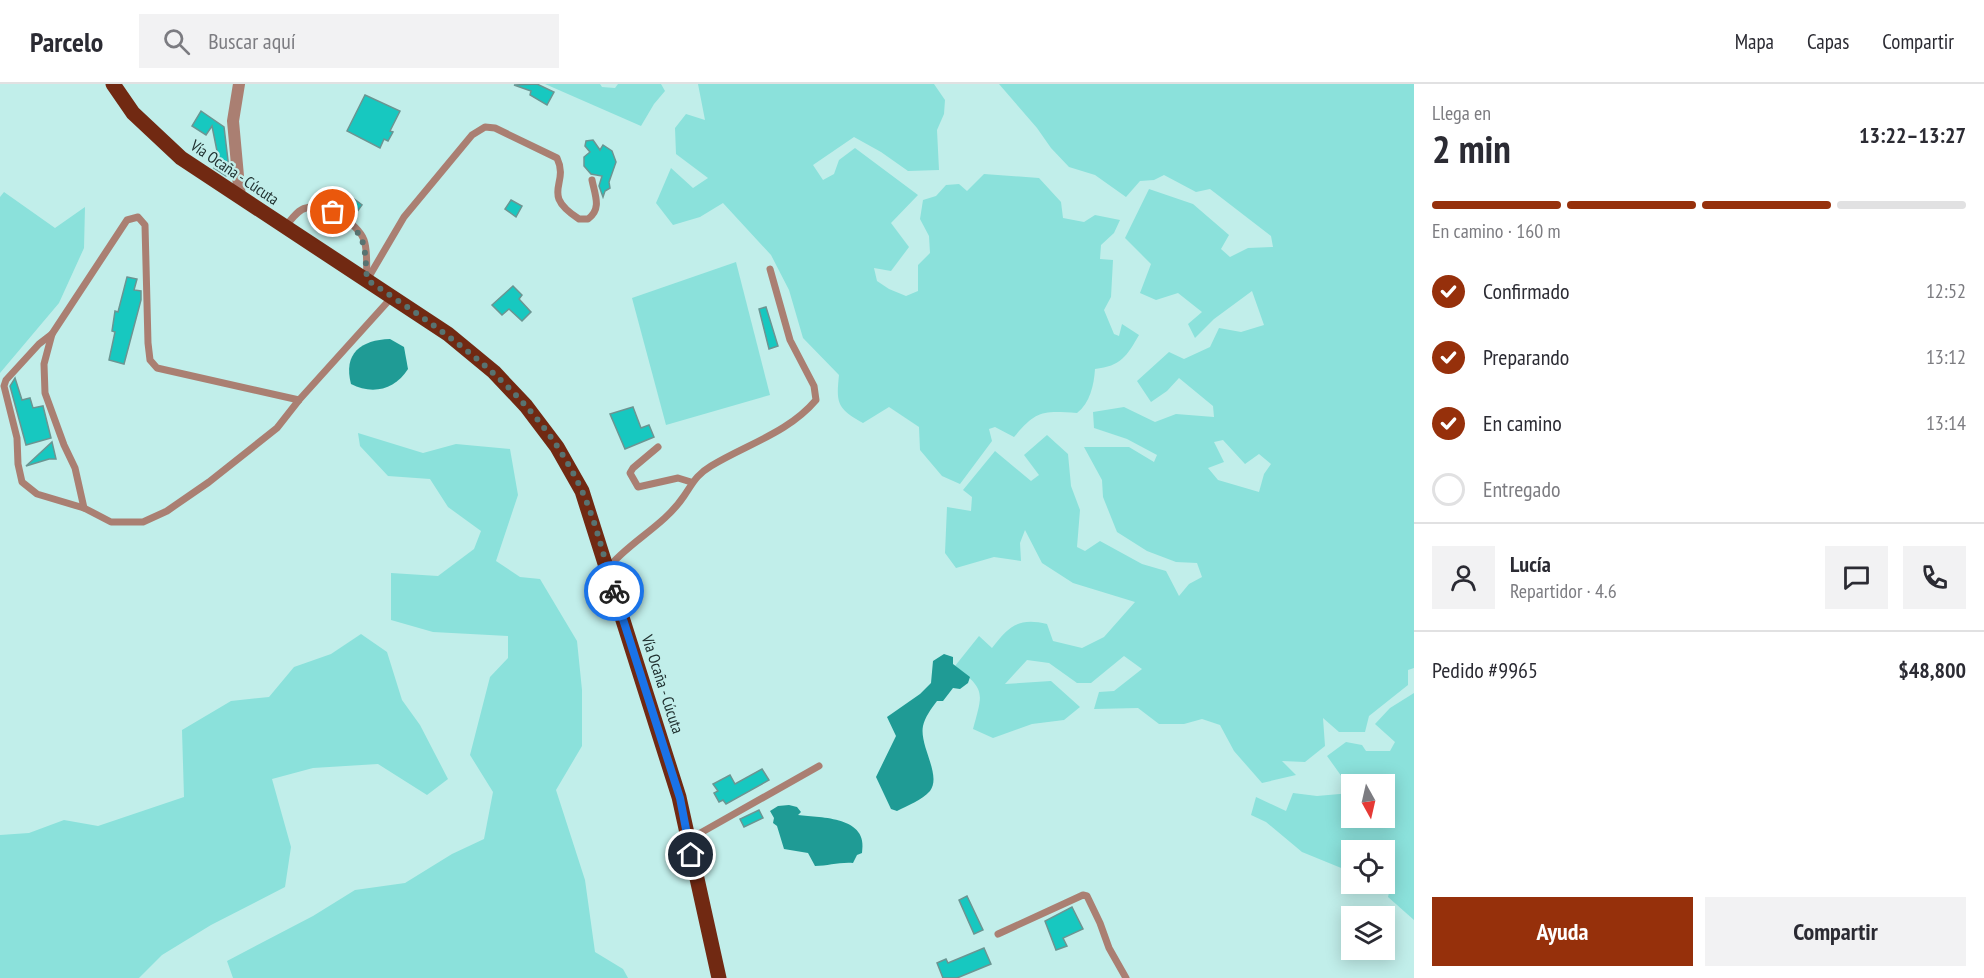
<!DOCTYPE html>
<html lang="es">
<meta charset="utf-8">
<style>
:root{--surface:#fff;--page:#f2f2f3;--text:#2b2b33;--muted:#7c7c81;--line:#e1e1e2;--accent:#96300b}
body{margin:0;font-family:"PT Sans Narrow",sans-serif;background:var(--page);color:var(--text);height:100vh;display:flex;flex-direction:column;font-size:22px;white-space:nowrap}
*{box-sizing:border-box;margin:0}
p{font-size:20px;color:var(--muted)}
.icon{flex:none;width:33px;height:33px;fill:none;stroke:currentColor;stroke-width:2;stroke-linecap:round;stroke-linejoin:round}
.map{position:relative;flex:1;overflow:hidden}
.sheet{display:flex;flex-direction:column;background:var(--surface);width:570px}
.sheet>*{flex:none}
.needle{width:39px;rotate:172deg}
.buttons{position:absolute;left:1341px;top:690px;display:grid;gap:12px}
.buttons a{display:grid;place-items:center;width:54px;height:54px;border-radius:0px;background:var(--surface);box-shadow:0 3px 15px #0003;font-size:30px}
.pin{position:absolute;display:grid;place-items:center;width:51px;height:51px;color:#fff;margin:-26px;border:3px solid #fff;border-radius:50%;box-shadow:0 2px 6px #0007}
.courier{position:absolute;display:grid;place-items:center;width:60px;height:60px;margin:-30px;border:4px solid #1a73e8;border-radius:50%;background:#fff;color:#222;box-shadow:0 2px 8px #0007}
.overview em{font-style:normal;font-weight:800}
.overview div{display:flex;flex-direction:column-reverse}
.overview{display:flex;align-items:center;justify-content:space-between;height:102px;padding:0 18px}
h1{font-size:39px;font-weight:800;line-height:45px}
.bar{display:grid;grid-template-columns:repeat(4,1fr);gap:9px 6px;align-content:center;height:72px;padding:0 18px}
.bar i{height:8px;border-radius:4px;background:var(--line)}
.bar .selected{background:var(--accent)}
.bar p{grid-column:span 4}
.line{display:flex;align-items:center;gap:15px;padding:0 18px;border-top:2px solid var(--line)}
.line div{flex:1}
.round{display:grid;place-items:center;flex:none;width:63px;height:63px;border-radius:0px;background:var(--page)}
ol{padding:0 18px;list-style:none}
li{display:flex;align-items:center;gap:18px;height:66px}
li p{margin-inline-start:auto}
li .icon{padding:6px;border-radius:50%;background:var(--accent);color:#fff;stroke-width:4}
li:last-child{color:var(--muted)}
li i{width:33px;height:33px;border:3px solid var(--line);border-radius:50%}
.cta{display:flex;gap:12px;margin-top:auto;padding:12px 18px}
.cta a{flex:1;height:69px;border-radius:0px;background:var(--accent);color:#fff;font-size:24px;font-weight:800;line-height:69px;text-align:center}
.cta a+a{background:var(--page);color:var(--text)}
header{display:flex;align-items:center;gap:36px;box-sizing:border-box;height:84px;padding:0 30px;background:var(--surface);border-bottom:2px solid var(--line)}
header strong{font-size:28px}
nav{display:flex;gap:33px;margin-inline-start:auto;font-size:21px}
.search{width:420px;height:54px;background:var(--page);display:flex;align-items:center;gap:15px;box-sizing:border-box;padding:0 21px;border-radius:0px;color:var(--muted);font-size:22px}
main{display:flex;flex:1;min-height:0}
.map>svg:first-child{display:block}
.green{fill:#8be1db;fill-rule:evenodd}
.water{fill:#1f9b95}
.building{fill:#17c8c0;stroke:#6b9592;stroke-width:1.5}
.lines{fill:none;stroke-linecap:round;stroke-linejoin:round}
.lane{stroke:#aa7f72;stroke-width:7}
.street{stroke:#aa7f72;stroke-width:12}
.primary{stroke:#712912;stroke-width:15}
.done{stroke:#587371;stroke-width:6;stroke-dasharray:0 10.8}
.route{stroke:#1a73e8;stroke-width:8}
.labels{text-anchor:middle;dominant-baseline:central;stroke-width:4.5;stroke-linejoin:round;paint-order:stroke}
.street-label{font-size:16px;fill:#203130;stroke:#c1eeea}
</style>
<header>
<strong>Parcelo</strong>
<div class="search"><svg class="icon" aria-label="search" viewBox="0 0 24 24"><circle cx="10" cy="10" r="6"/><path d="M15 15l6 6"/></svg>Buscar aquí</div>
<nav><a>Mapa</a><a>Capas</a><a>Compartir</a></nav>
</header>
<main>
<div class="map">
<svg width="1414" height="894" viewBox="0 0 1414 894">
<rect width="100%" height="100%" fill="#c1eeea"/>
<!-- green -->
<g class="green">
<path d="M545 0H600L602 3 615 4 618 0H661L665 7 654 20 641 42Z"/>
<path d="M698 0H934L945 16 944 30 937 46 939 86 908 87 881 68 854 53 813 81 823 96 834 90 839 76 855 64 918 111 891 139 909 163 891 187 874 184 877 197 889 205 906 212 918 207V181L930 169 929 152 920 135 923 116 936 112 946 101 959 100 967 107 984 90 1039 94 1061 118 1063 134 1084 138 1095 131 1120 136 1114 149 1101 161 1100 175 1113 176 1111 213 1104 226 1114 250 1119 252 1122 240 1139 251C1127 272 1121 282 1095 285 1094 301 1090 319 1077 329 1042 327 1037 326 1014 353L995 343 989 345 992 357 960 400 942 392 920 366 919 343 889 323 863 339C837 325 836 319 839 291L803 254 789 206 771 171 723 119 700 133 673 141 656 119 671 84 693 104 708 94 676 70 675 44 686 30 705 36Z"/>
<path d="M999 0H1414V584L1408 586V601L1369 632 1365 648H1339L1323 634 1325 662 1305 678 1282 677 1296 691 1262 699 1234 667 1220 641 1202 635 1184 640H1159L1138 624 1094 625 1099 608 1114 607 1142 585 1124 572 1091 599H1077L1049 579 1027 576 1005 600 1051 597 1080 623 1064 636 1032 640 993 654 973 645C983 608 986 606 955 582L979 552 992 564C1009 542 1019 533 1047 540L1053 557 1082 564 1104 553 1135 518 1073 499 1042 479 1025 446 1020 459 1021 477 994 473 956 484 945 469 947 423 971 427 972 413 963 406 995 367 1031 397 1039 391 1024 371 1047 351 1068 370 1071 402 1080 426 1077 463 1085 467 1100 457 1142 480 1166 487 1179 512 1189 500 1202 493 1197 479 1176 478 1147 467 1117 448 1103 413 1102 396 1084 363H1129L1154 378 1157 371 1127 355 1094 344 1093 328 1124 323 1155 338 1176 330 1214 333 1213 322 1179 294 1167 307 1151 318 1137 297 1169 268 1184 275 1210 263 1219 244 1241 248 1264 241 1252 207 1214 235 1195 254 1188 240 1202 228 1178 209 1156 216 1140 209 1151 180 1125 154 1149 105 1193 120 1229 151 1221 165 1230 173 1248 164 1273 163 1271 152 1210 105 1196 108 1164 91 1154 96 1140 97 1126 113 1095 91 1069 83 1051 64 1037 44ZM1223 356 1245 380 1259 370 1271 380 1264 390 1259 408 1218 396 1208 384 1224 378 1214 358Z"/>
<path d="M4 108 55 144 85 123 84 164 59 219 0 289V113Z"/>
<path d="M736 178 770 311 666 341 632 214Z"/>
<path d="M358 349 423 369 456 360 510 365 518 411 496 477 520 493 540 495 577 557 582 606V662L556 706 585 796 595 868 623 885 628 894H233L227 877 313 832 355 806 405 799 452 770 484 755 493 708 470 671 490 593 508 574V552L433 548 391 536V489L438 492 474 465 481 447 448 423 430 395 388 392 360 362Z"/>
<path d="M361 550 387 568 402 616 420 641 448 695 427 711 378 680 313 684 272 695 291 763 285 803 211 841 162 871 139 894H0V751L29 749 64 736 98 742 184 713 182 646 231 617 269 613 294 583 331 570Z"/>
<path d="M1414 609V836L1388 813 1395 784 1385 772 1384 766H1352L1351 788 1302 768 1266 738 1251 731 1256 713 1286 727 1293 709 1317 712 1351 709 1352 734H1384V700H1364V697L1342 693 1327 672 1346 658 1362 661 1366 667H1390L1395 658 1375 640 1390 624Z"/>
</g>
<!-- water -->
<g class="water">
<path d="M390 255 404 263 408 285C395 306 372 311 351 300 343 269 361 256 390 255Z"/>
<path d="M944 570 953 573V580L970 593 968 599 960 605 953 604 943 617H937C931 625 925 633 923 642 919 662 942 691 930 707 922 716 907 722 897 727L891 725 876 693 896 652 887 633 920 610 931 599 933 577Z"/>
<path d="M789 721 797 723 801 728 798 731C822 734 869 732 862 769L857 771 853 779C839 778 828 782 815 782L808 769 784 765 777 742 773 739 774 734 770 727 778 722Z"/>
</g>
<!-- building -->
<g class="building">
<path d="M537 0 554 8 547 21 530 11 531 7 514 1Z"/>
<path d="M365 11 400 27 390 47 393 48 388 57 384 55 380 64 347 47Z"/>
<path d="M201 27 224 43 229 85 226 92 214 84 219 77 212 42 206 51 192 42Z"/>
<path d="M593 56 600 66 603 61 612 67 616 78 609 98 610 104 605 107 603 113 599 102 602 92 591 90 584 82V73L590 68 585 62 586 57Z"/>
<path d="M345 108 362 121 354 132 336 119Z"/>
<path d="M511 116 522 122 516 133 505 125Z"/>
<path d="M127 193 137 195 134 206 141 207V216L124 280 109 276 115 248 112 247 115 227 118 228Z"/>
<path d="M513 202 522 211 519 215 531 228 522 237 509 225 502 231 492 221Z"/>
<path d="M766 223 778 262 769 265 759 225Z"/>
<path d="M15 294 22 316 30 314 33 324 43 322 51 354 26 361 10 302Z"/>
<path d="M633 323 641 344 649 341 654 353 625 365 610 330Z"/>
<path d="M52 358 56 375H49L26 382Z"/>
<path d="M762 685 769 696 726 720 723 716 719 718 714 709 718 707 713 700 730 691 735 700Z"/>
<path d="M759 726 763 734 744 743 740 735Z"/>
<path d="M967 812 983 846 974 850 959 816Z"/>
<path d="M1072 823 1083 845 1063 854 1067 862 1056 866 1045 837Z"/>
<path d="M984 864 991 880 957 894H943L937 879 946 875 948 879Z"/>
</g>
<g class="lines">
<!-- lane -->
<g class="lane">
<path d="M285 143C291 136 297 126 306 124 323 118 358 139 364 156 368 167 366 182 367 194"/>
<path d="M367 196 404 133 472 51 485 43 495 44 557 74C570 101 539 109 579 135H588C602 125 595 111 592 96"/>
<path d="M52 250 39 260 6 296 4 302 17 354 18 380 22 398 37 410 84 424 111 438H143L167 427 209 398 277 344 299 316 392 213"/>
<path d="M658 363 633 384 630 389 638 403 678 394 691 398"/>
<path d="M84 424 75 384 64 361 45 309 44 280 52 250 127 136 138 133 145 141 148 259 150 276 157 284 299 316"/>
<path d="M607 485C630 457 664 442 684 412 693 399 696 391 711 382 747 360 788 349 816 316L814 302 790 256 770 185"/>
<path d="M688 756 819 682"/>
<path d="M998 850 1083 811 1087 812 1100 839 1109 864 1126 894"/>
</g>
<!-- street -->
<path class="street" d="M239 0 233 37 240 114"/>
<!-- primary -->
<path class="primary" d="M113 0 133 29 181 74 448 250 494 288 526 322 557 363 582 407 679 713 719 894"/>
</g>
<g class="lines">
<!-- done -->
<path class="done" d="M333 128C368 151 364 158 367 196 453 253 538 310 582 407 596 438 604 474 614 507"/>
<!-- route -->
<path class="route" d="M614 507 680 714 691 771"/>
</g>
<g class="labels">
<!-- street labels -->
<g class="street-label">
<text transform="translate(235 88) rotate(34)">Vía Ocaña - Cúcuta</text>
<text transform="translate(663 600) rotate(72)">Vía Ocaña - Cúcuta</text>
</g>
</g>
</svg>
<div class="buttons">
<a><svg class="needle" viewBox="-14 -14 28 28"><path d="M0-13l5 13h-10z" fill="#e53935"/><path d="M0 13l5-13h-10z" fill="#7c7c81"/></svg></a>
<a><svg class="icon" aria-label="locate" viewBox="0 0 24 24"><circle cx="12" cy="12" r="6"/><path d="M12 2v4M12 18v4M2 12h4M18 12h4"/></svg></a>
<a><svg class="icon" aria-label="layers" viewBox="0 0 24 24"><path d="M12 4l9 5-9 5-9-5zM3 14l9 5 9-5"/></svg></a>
</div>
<div class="pin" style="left:333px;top:128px;background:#ea580c"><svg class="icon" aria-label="bag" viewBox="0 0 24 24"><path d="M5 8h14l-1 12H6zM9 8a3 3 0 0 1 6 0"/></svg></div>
<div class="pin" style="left:691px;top:771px;background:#1f2937"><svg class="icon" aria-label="home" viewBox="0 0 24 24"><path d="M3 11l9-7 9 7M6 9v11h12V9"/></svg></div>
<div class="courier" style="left:614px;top:507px"><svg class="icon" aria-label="bike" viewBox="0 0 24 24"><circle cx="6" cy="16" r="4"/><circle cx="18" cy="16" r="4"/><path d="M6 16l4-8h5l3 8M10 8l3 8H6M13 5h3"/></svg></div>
</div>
<section class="sheet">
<div class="overview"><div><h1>2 min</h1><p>Llega en</p></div><em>13:22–13:27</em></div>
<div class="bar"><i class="selected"></i><i class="selected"></i><i class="selected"></i><i></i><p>En camino · 160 m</p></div>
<ol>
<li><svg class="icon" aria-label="check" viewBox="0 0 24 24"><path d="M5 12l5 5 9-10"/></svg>Confirmado<p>12:52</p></li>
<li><svg class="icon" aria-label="check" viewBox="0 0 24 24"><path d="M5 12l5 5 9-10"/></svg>Preparando<p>13:12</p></li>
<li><svg class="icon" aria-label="check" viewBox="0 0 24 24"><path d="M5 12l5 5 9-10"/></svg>En camino<p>13:14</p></li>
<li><i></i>Entregado</li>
</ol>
<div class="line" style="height:108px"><a class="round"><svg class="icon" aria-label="person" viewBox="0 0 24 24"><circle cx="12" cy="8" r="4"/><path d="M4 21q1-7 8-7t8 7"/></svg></a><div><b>Lucía</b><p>Repartidor · 4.6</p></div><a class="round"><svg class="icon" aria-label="chat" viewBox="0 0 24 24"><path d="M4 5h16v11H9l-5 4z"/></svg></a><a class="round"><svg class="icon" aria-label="phone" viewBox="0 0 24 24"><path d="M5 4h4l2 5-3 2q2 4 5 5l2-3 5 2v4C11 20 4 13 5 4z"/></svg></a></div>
<div class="line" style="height:78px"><div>Pedido #9965</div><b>$48,800</b></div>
<div class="cta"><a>Ayuda</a><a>Compartir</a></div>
</section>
</main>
